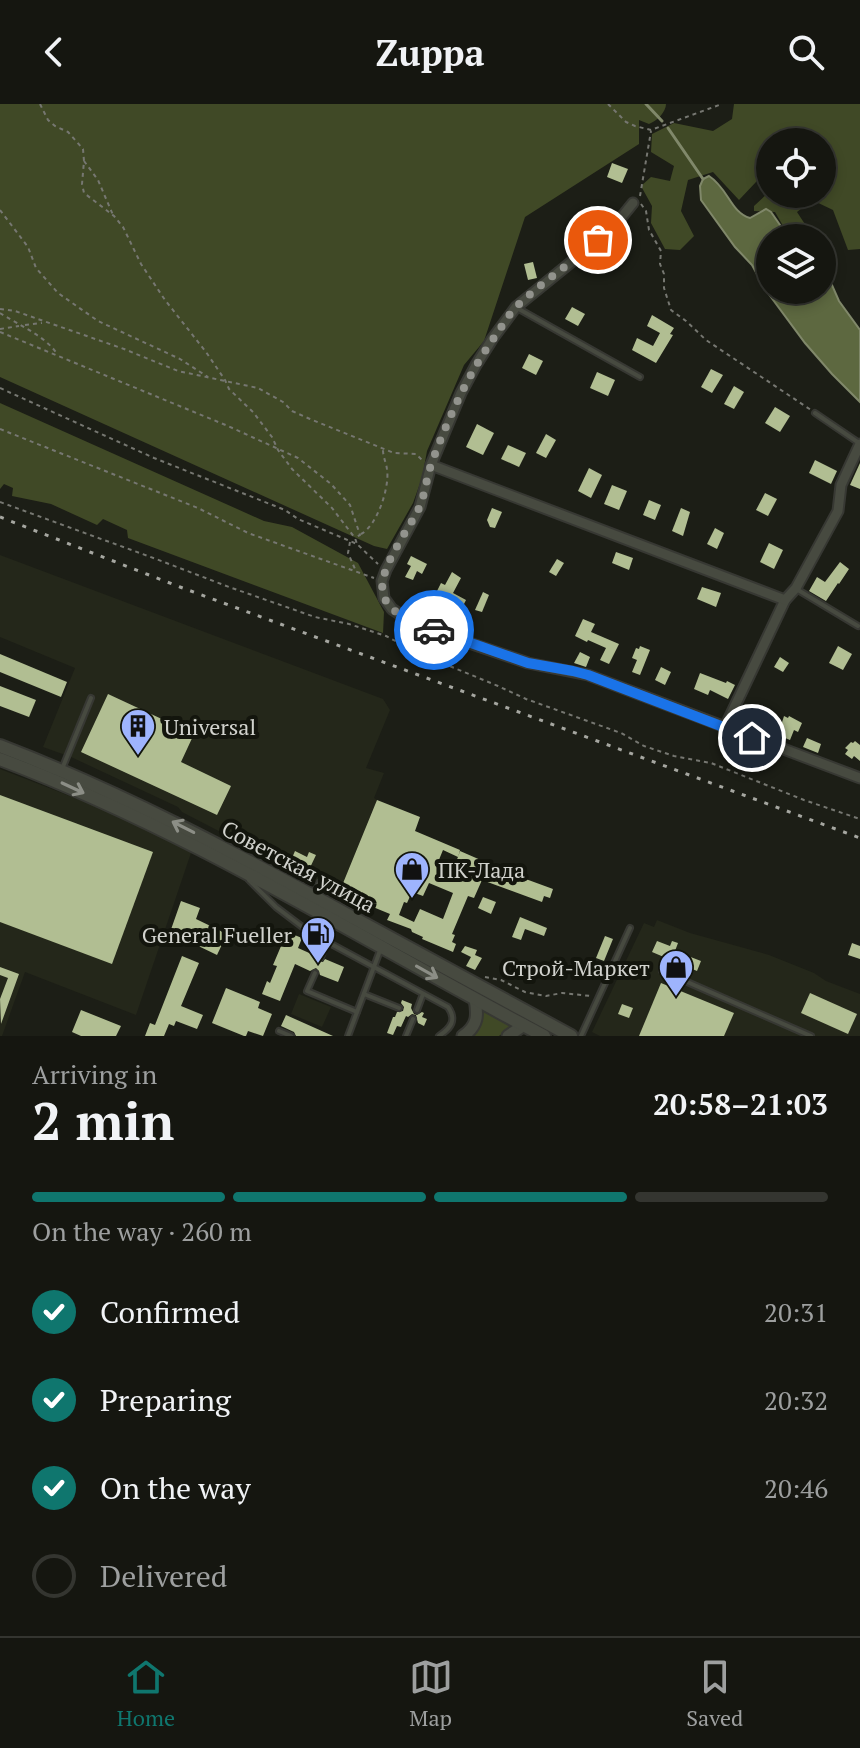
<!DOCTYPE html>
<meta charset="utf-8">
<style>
:root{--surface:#151610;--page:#1e1f19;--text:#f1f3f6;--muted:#9d9f9f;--line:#343530;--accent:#0f766e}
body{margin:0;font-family:"PT Serif",serif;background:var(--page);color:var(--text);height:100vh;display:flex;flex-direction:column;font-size:30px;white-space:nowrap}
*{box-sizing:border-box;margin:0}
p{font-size:26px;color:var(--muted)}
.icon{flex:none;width:44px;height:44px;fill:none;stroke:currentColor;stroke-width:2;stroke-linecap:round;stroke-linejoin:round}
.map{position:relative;height:932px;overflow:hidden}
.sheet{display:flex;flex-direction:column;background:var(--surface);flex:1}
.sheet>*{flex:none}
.controls{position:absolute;left:756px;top:24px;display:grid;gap:16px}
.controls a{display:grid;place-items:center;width:80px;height:80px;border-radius:50%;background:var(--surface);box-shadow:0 4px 12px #0003,0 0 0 2px var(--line);font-size:40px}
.pin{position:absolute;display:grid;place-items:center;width:68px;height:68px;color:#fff;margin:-34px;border:4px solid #fff;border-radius:50%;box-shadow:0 2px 8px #0007}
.courier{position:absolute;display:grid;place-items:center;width:80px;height:80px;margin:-40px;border:6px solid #1a73e8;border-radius:50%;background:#fff;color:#222;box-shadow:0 2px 10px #0007}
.head em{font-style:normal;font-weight:700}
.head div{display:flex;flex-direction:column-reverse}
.head{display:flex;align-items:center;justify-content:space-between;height:136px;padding:0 32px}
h1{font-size:52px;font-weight:700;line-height:60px}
.bar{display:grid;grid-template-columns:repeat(4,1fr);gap:12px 8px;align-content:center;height:96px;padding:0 32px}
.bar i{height:10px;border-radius:6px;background:var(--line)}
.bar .on{background:var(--accent)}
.bar p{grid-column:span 4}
ol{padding:0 32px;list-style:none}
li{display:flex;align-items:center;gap:24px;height:88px}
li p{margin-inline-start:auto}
li .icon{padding:8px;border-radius:50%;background:var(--accent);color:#fff;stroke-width:4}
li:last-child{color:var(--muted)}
li i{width:44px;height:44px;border:4px solid var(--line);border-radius:50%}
header{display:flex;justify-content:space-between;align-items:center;height:104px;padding:0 32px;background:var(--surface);font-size:36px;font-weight:700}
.menu{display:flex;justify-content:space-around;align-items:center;height:112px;border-top:2px solid var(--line);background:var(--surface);font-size:22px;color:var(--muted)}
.menu a{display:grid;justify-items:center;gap:4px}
.menu .on{color:var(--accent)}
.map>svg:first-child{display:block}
.built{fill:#24271a}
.green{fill:#404926}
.water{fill:#5d6840;stroke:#80886a;stroke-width:2}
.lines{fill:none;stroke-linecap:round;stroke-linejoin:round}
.stream{stroke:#80886a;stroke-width:3}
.building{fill:#b1be92;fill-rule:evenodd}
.service-casing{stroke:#373833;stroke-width:8}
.minor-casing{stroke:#373833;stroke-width:13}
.tertiary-casing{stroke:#373833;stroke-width:15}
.secondary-casing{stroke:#373833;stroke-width:16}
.path{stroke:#767771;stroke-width:2;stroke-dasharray:4 4;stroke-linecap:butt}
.service{stroke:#474a40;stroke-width:4}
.minor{stroke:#474a40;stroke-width:9}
.tertiary{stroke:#474a40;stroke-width:11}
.secondary{stroke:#474a40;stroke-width:12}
.rail{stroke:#a6a7a1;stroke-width:3;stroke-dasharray:4 8;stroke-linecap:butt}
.oneway{stroke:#8c8e86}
.done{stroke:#92938d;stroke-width:8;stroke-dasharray:0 14.4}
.route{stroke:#1a73e8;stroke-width:10}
.labels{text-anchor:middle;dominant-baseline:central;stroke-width:8;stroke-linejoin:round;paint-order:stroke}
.poi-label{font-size:22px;fill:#d1d2cd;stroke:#13150d;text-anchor:start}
.street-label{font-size:22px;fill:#d1d2cd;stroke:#13150d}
</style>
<header><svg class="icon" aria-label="back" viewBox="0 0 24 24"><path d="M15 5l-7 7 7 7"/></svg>Zuppa<svg class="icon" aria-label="search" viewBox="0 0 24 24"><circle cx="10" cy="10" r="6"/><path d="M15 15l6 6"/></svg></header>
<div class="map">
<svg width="860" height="932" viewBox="0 0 860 932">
<rect width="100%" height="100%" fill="#1c1e16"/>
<!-- built -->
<g class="built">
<path d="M0 451 383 595 390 606 366 664 384 669 374 694 377 696 339 789 182 708 178 703 71 653 43 643 75 564 0 533Z"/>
<path d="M0 665 137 718 192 746 136 911 25 868 2 932H0Z"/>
<path d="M657 816 690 829 769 851 814 869 826 877 860 890V932H600L592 928 644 819 654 823Z"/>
<path d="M299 890 331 903 322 923 291 910Z"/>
</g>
<!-- green -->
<g class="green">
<path d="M0 0H666C666 8 657 17 649 20L639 16V40L525 113 484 237 464 261 427 347 422 374 413 399 387 445 374 442 0 273Z"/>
<path d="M734 0H860V145L848 146 833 106 812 96 797 108 814 134H790L775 108 754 107V102L770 87V90H822V38H770V63L739 96 713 68 688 76 681 107 694 132 680 146 665 145 651 119 652 102 641 82 651 73 670 77 674 62 651 48 652 30 674 19 713 27 732 15Z"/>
<path d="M0 299 264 417 292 423 358 459 384 508 383 529 128 434 127 426 103 415 97 421 51 400 12 392 13 384 4 380 0 385Z"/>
<path d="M483 905 514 921 499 932H469L477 926Z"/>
</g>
<!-- water -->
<path class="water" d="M709 72C728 84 731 109 750 114L766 105 771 108 789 134H770V186H822V171L832 181 839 197 860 226V298L832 270 805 239 765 185 752 161 735 143 701 96 700 82 703 75Z"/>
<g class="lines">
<!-- stream -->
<g class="stream">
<path d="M646 0 662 17"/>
<path d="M668 24 703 75"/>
</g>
</g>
<!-- building -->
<g class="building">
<path d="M612 59 628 65 622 79 607 73Z"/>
<path d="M533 158 537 174 528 176 524 160Z"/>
<path d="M572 203 585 210 578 222 565 215Z"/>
<path d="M652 211 674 224 670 230 673 231 656 259 632 246 637 234 653 242 660 229 647 222Z"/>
<path d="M529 250 543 257 536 271 522 264Z"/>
<path d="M711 265 723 271 712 289 701 283Z"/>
<path d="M597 268 615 276 608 292 590 284Z"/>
<path d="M734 282 744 288 734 305 724 300Z"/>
<path d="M775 303 790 312 780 328 765 319Z"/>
<path d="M477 320 494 329 483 351 466 343Z"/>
<path d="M546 330 556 336 546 354 536 349Z"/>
<path d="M508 341 526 349 519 363 501 355Z"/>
<path d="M815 356 837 367 831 380 809 369Z"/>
<path d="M860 359V385L850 381Z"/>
<path d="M589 364 602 371 591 394 578 387Z"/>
<path d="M612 381 627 387 619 406 604 400Z"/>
<path d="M765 389 777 395 768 412 756 406Z"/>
<path d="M649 396 661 401 655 416 643 411Z"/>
<path d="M492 404 502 408 495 424 490 423 487 416Z"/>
<path d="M681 404 690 408 683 432 672 427Z"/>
<path d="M715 424 724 429 717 445 707 440Z"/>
<path d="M769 439 783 446 774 465 760 458Z"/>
<path d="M616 448 633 454 629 466 612 459Z"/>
<path d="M411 452 427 460 422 470 417 467 413 476 405 473 411 462 407 460Z"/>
<path d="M557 455 564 459 556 472 549 468Z"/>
<path d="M840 458 849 465 839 480 838 479 826 497 809 487 817 473 825 478Z"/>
<path d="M452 468 461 474 453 489 466 496 462 504 435 491 441 479 445 481Z"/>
<path d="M702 483 721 489 716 503 697 495Z"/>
<path d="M483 488 489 491 482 508 475 506Z"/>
<path d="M583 515 595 520 591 528 619 540 609 560 600 556 606 544 588 536 587 538 575 532Z"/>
<path d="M640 542 650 546 640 571 632 568 637 556 632 554 636 544 639 545Z"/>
<path d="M838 542 852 550 843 566 829 559Z"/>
<path d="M580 548 590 553 586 563 574 559Z"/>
<path d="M0 550 67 578 61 593 0 568Z"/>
<path d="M780 553 789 559 783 568 774 563Z"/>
<path d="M661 563 671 568 665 581 655 576Z"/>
<path d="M700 569 726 579 727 577 735 581 728 595 710 586 708 591 694 585Z"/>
<path d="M0 582 36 596 29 613 0 602Z"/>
<path d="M108 590 194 630 181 658 231 682 217 711 81 648Z"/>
<path d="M784 612 788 614 789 612 802 619 798 628 794 626 790 636 778 631Z"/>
<path d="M807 634 821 640 818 649 803 643Z"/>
<path d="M855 637 860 641V657L854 652 852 655 845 650 848 646 845 644 851 638 853 639Z"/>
<path d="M0 691 153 748 112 860 0 818Z"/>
<path d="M377 696 420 713 415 727 460 746 458 753 460 747 483 757 482 759 553 785 550 794 544 792 542 798 482 776 474 794 468 792 452 830 455 831 452 838 456 840 453 848 422 835 423 833 412 828 411 825 387 816 390 810 339 789ZM443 746 458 753 451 769 436 763ZM429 779 453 789 443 815 420 805 414 818 399 811 404 798 407 799 412 788 423 792Z"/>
<path d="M295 747 307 753 309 748 316 751 307 770 289 761Z"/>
<path d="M483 793 496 798 491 810 478 804Z"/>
<path d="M181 797 200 804 196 815 227 830 217 851 188 837 187 841 168 834Z"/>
<path d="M520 813 547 824 544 832 525 825 521 836 512 833Z"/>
<path d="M287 828 302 834 298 844 316 852 319 857 323 858 325 855 344 863 338 878 320 871 319 867 316 864 310 867 295 860 280 897 262 890 267 877 270 879 277 862 273 861Z"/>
<path d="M605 832 613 835 604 857 596 854Z"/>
<path d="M657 837 670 842 672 837 678 839 675 847 701 857 697 867 652 848Z"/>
<path d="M852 839 860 842V855L848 851Z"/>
<path d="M465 842 477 846 475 851 482 854 475 866 466 862 471 853 461 848Z"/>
<path d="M182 852 199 859 181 902 203 911 197 925 176 917 174 922 169 920 164 932H145L150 919 155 921Z"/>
<path d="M0 863 19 870 1 920 0 895 8 874 0 871Z"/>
<path d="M661 879 734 909 724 932H639Z"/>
<path d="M226 884 260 898 258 904 272 910 263 932 248 927 246 932H244L212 919Z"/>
<path d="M810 889 857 910 848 930 801 909Z"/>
<path d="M402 896 412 900 411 904 414 910 417 911 422 908 424 909 422 913 427 915 424 922 418 919 416 911 412 910 408 913 406 912 401 923 397 922 393 931 387 929 393 913H395L397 908 403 907 404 903 401 899Z"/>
<path d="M622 900 633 904 629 914 618 910Z"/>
<path d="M81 906 121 922 116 932H81L72 928Z"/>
<path d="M286 911 333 932H296L294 928 281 922Z"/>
</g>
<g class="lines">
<!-- service casing -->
<g class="service-casing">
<g id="service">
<path d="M517 204 640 273"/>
<path d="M815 309 859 339"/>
<path d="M798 486 858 522"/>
<path d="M62 665 91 594"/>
<path d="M249 776 276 803 309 828 448 903C457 916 451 924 439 932"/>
<path d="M313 791 319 779"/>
<path d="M321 853 327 837"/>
<path d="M662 867 811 932"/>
<path d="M315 869 307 887 357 908"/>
<path d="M364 890 399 904"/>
<path d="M417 906 423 890"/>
<path d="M279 927 291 932"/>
<path d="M348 932 381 844"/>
<path d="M406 932 413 915"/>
<path d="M581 932 630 824"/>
</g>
</g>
<!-- minor casing -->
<g class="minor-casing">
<g id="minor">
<path d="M633 99 612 125 516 203 493 234 476 261 461 289 431 361 420 403 386 466 382 477 384 494 392 505 404 513 440 529 528 559 588 571 860 674"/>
<path d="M431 361 785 496 725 623"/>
<path d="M785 496 796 484 838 407 841 381 860 340"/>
</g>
</g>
<!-- tertiary casing -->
<g class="tertiary-casing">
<g id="tertiary">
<path d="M463 932C478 922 478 911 475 895"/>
<path d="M508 932 524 921"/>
</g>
</g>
<!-- secondary casing -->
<g class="secondary-casing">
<g id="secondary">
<path d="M0 642C120 688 233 748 346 810 421 851 496 891 571 932"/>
<path d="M0 655C191 727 364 837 544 932"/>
</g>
</g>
<!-- path -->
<g class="path">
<path d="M40 0 48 16 55 22 68 28 83 45 84 57 82 80 84 89 114 112 123 123 141 160 165 196 206 248 225 276 229 285 253 308 272 333 278 346 292 365 332 404 355 434 357 440"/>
<path d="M608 0 626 18 635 22 651 26 722 0"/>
<path d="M84 57 98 76 113 111"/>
<path d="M640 92 651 27"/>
<path d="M641 100 646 107 649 126 661 147 660 160 664 170V184L671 206 686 217 706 236 811 306"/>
<path d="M0 106 28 143 36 164 58 189 98 217 180 255 208 273"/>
<path d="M0 205 15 207 124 245 178 267 258 284 283 298 292 307 310 315 394 349 416 350 423 357"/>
<path d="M0 209C17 220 47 233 57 250"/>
<path d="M25 221 42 219"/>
<path d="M0 225 19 222"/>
<path d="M0 228 228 322 298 354 331 380 350 401 360 431 356 433"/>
<path d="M0 284 154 354 285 406 298 415 357 440 378 460"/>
<path d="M0 325 198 404 248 429 374 474"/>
<path d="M0 398 156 455 229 483 315 513 349 520 386 532 418 549 498 582 526 595 621 629 644 642 674 652 711 659 804 696 860 715"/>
<path d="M361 430C377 422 390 383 387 365 386 358 383 353 383 346"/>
<path d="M350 438 348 449 355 465"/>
<path d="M485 873 501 876 525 888 546 892 562 889 591 892"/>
</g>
<!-- service -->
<use href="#service" class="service"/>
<!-- minor -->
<use href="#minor" class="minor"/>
<!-- tertiary -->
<use href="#tertiary" class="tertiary"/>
<!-- secondary -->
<use href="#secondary" class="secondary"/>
<!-- rail -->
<path class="rail" d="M0 413 180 483 860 734"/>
</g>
<!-- one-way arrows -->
<defs><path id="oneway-shaft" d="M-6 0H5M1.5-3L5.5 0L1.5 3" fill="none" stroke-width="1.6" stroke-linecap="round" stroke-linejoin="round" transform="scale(2)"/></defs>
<g class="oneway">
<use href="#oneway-shaft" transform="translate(73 684) rotate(25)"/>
<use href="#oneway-shaft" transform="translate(183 723) rotate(-153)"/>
<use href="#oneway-shaft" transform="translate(427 868) rotate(29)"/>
</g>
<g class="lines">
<!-- done -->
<path class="done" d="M434 526C416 518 392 512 384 493 374 469 409 426 419 404 426 388 426 374 432 358 449 312 470 266 499 227 504 218 510 209 517 202 542 178 572 159 598 136"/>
<!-- route -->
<path class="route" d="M434 526 528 559 573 567 588 571 752 634"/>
</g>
<!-- icons -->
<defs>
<g id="building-pin" transform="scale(1.8)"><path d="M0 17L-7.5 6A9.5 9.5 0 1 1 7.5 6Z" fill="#9eb4fd" stroke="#13150d"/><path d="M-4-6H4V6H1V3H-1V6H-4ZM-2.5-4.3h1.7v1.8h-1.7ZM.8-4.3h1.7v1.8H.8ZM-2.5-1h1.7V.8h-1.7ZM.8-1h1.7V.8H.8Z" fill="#111"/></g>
<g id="shop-pin" transform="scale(1.8)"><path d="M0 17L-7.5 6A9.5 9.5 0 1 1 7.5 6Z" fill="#9eb4fd" stroke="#13150d"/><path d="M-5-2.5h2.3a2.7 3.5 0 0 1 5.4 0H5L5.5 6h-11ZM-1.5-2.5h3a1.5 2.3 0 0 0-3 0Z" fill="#111"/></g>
<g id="fuel-pin" transform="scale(1.8)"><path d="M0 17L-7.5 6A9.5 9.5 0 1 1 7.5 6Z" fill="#9eb4fd" stroke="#13150d"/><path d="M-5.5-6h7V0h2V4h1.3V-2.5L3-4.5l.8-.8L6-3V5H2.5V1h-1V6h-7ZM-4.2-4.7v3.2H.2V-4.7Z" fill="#111"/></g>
</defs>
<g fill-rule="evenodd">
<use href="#building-pin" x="138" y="622"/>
<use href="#shop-pin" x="412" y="765"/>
<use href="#fuel-pin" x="318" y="830"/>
<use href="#shop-pin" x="676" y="863"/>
</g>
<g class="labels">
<!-- poi labels -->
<g class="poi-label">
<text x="164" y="622">Universal</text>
<text x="438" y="765">ПК-Лада</text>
<text x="292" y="830" text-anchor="end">General Fueller</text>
<text x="650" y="863" text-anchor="end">Строй-Маркет</text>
</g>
<!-- street labels -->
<g class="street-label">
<text transform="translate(299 762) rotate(28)">Советская улица</text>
</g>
</g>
</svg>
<div class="controls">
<a><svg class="icon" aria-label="locate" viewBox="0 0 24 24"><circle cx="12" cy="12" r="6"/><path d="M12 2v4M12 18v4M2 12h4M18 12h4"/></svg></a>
<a><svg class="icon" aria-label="layers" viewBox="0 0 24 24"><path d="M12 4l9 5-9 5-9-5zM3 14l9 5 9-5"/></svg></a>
</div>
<div class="pin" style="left:598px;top:136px;background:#ea580c"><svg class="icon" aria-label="bag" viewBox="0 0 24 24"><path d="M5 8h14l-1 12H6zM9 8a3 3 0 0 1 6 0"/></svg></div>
<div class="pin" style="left:752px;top:634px;background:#1f2937"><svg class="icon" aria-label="home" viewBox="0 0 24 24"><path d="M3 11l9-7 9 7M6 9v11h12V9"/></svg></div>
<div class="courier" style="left:434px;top:526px"><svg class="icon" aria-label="car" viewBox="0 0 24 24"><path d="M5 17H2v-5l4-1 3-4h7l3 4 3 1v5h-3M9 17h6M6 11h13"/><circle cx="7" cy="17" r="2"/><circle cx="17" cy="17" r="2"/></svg></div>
</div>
<section class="sheet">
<div class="head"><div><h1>2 min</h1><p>Arriving in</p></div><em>20:58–21:03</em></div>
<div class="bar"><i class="on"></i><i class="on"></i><i class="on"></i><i></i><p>On the way · 260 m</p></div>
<ol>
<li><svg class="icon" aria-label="check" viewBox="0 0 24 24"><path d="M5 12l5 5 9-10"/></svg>Confirmed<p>20:31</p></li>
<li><svg class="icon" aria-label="check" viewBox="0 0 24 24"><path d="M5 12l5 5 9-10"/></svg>Preparing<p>20:32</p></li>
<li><svg class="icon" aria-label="check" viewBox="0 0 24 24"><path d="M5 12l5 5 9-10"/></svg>On the way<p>20:46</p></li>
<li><i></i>Delivered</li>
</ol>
</section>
<nav class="menu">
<a class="on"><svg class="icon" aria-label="home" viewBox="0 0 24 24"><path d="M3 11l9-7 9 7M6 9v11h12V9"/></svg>Home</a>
<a><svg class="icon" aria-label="map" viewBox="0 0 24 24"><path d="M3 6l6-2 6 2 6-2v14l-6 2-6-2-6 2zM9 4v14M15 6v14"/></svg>Map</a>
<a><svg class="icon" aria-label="saved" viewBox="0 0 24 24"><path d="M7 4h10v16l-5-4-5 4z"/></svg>Saved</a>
</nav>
